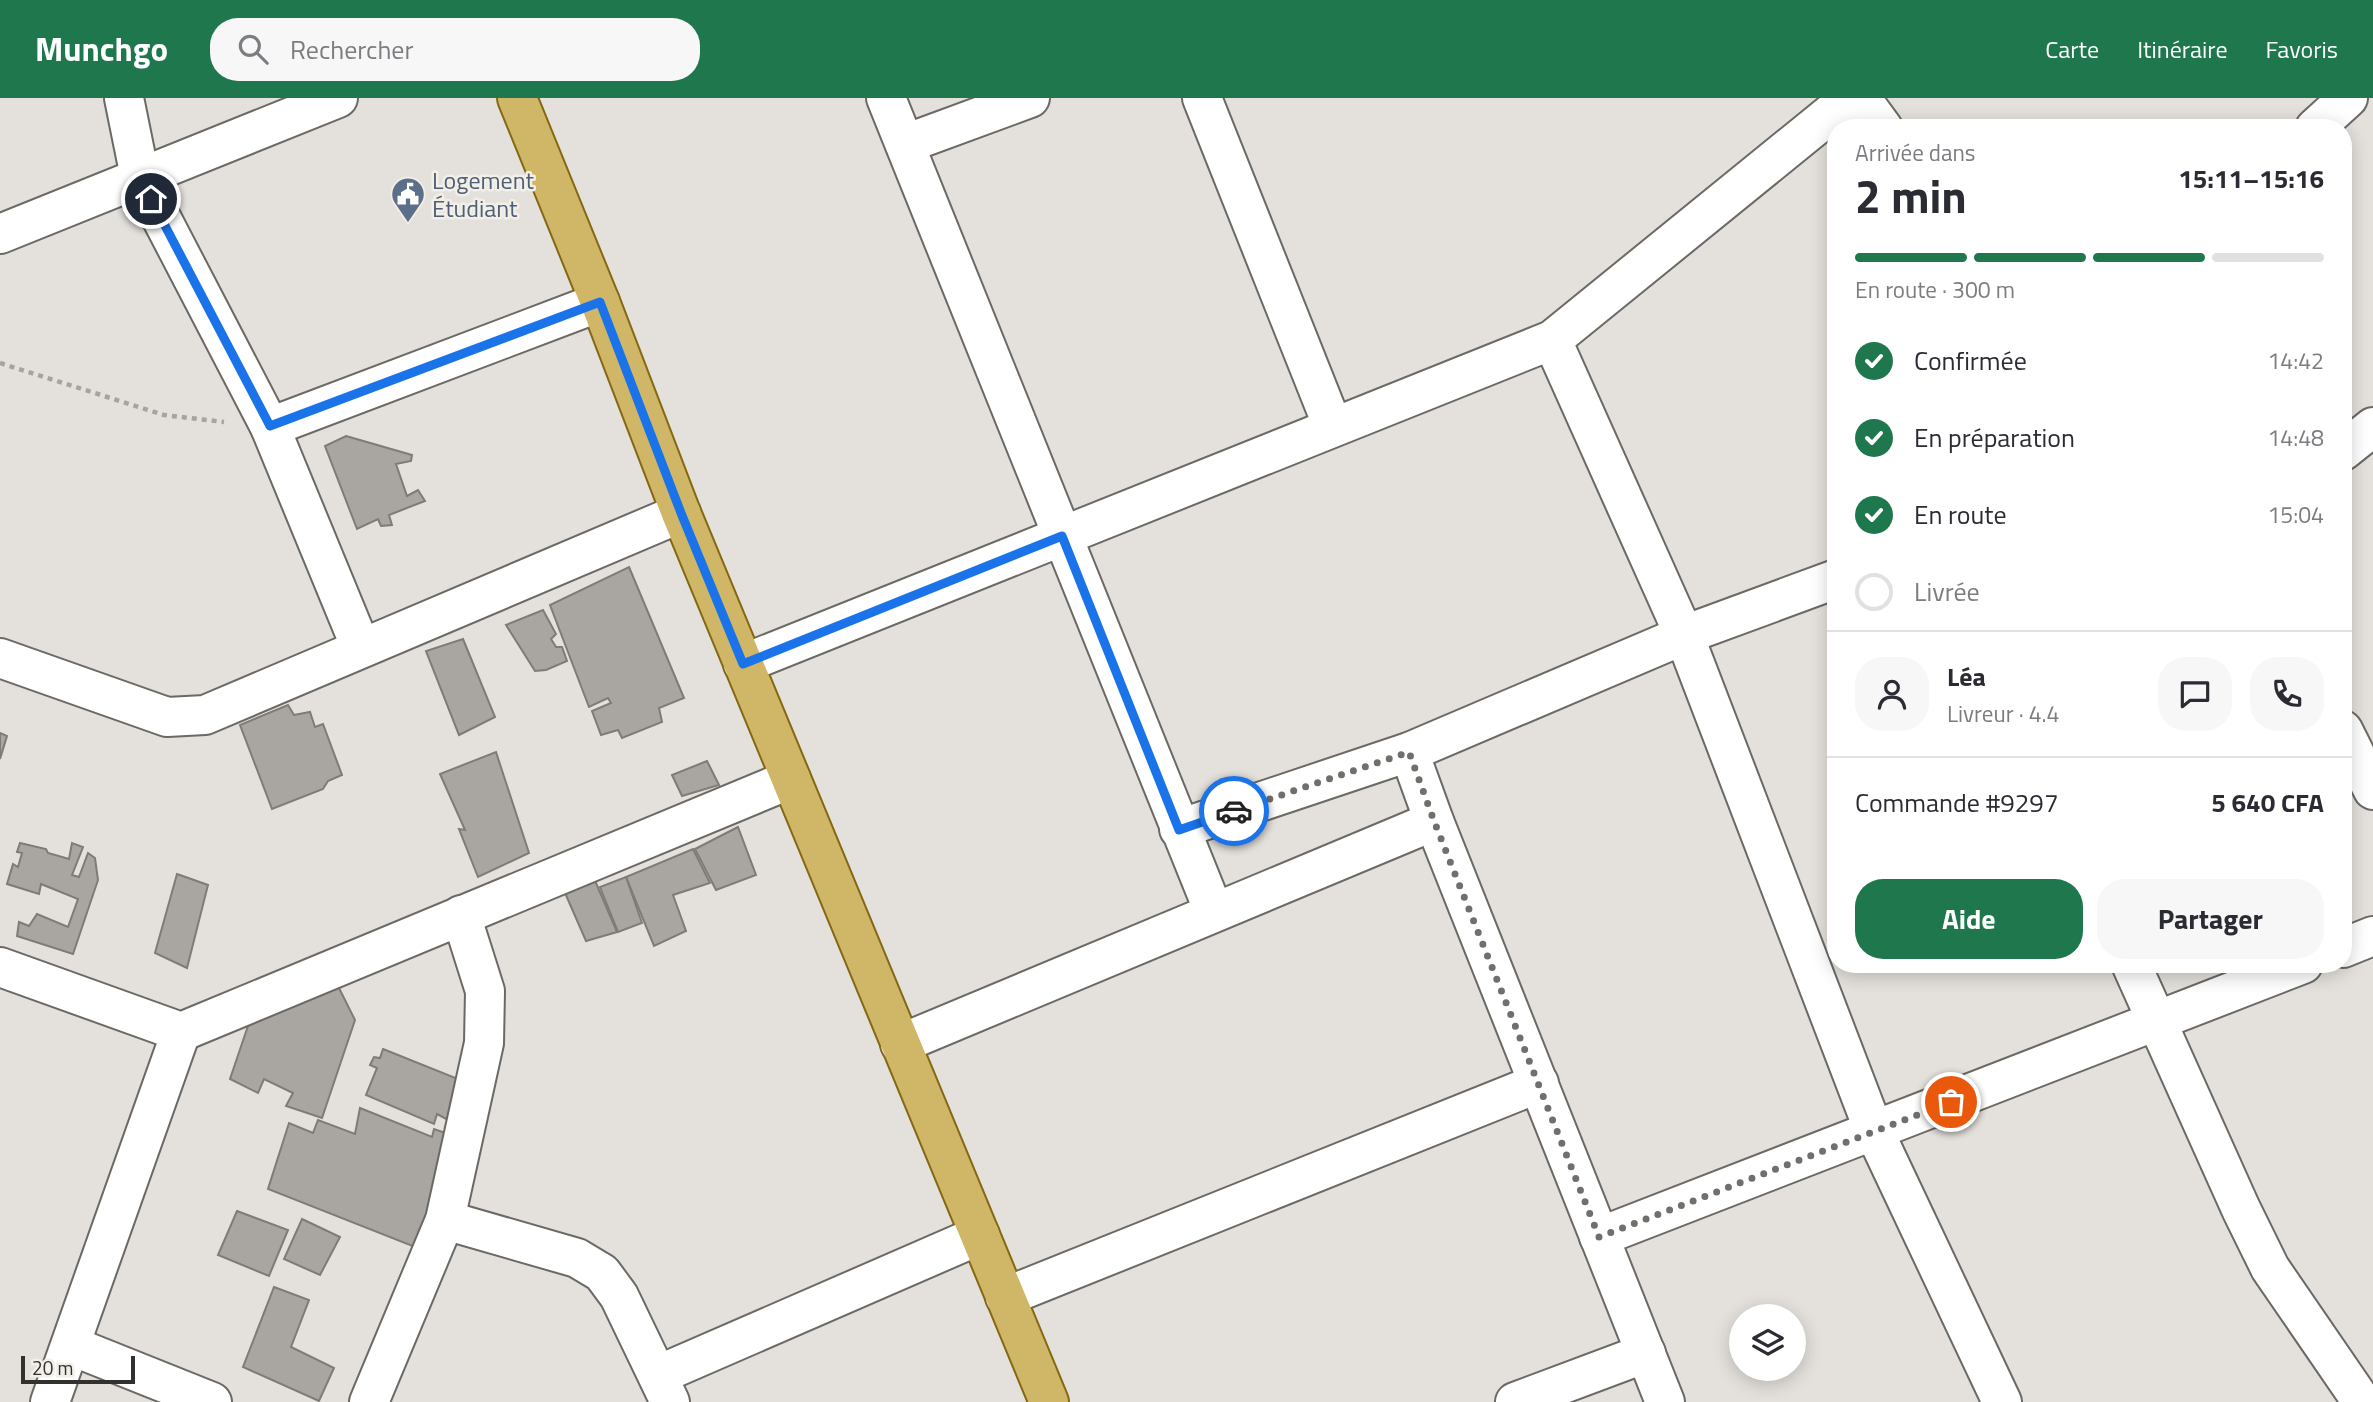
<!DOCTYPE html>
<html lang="fr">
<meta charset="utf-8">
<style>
:root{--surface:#fff;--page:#f7f7f7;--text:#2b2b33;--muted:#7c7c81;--line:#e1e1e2;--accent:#1f784d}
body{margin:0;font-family:"Titillium Web",sans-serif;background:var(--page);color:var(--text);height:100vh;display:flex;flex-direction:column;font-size:26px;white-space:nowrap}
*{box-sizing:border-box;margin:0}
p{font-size:23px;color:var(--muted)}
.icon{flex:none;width:38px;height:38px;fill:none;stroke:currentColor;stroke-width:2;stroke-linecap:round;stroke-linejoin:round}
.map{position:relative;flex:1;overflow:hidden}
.side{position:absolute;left:1827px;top:21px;width:525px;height:854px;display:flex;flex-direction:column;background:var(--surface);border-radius:28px;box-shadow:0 4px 18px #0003}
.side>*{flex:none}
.fabs{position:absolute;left:1729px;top:1206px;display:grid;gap:14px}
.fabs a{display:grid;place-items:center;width:77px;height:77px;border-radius:50%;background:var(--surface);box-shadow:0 4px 18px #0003;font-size:35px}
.scale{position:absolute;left:21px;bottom:18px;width:114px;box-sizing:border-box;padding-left:7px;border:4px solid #32312f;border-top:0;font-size:19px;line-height:24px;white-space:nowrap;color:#32312f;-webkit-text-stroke:5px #f2efe9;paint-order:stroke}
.pin{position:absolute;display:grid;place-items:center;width:60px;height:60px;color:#fff;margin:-30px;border:4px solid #fff;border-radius:50%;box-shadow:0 2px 7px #0007}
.courier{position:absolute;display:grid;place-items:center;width:70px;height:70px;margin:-35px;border:5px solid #1a73e8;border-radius:50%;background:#fff;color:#222;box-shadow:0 2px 9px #0007}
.summary em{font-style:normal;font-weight:700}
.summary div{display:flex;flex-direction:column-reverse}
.summary{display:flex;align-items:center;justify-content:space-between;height:119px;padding:0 28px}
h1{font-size:46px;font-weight:700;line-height:52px}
.bar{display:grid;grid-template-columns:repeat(4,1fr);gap:10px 7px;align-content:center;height:84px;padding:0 28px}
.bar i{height:9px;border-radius:5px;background:var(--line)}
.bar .current{background:var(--accent)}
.bar p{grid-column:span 4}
.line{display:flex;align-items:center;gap:18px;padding:0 28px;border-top:2px solid var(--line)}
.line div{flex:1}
.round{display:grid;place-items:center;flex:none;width:74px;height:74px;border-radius:28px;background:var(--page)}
ol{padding:0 28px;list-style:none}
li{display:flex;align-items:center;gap:21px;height:77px}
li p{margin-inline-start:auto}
li .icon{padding:7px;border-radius:50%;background:var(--accent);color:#fff;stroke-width:4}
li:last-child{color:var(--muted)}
li i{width:38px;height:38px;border:4px solid var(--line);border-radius:50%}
.primary-button{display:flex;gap:14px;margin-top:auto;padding:14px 28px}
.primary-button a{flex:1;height:80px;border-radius:28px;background:var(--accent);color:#fff;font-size:28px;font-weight:700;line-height:80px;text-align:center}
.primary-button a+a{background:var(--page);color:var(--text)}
header{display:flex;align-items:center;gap:42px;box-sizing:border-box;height:98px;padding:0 35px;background:var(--accent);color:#fff}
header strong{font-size:33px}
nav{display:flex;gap:38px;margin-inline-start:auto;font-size:24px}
.search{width:490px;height:63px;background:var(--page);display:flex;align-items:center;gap:18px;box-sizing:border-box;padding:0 24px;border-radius:28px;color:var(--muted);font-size:26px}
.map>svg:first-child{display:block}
.building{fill:#a9a6a1;stroke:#7f7c77;stroke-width:2}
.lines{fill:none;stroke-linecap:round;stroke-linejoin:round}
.minor-casing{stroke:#6b6964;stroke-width:42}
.major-casing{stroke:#846812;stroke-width:42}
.path{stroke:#a6a4a0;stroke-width:4.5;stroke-dasharray:5 5;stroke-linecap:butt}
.minor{stroke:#fff;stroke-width:38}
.major{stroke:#d0b667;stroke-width:38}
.done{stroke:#706f6c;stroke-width:7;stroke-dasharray:0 12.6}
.route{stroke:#1a73e8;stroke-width:9}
.labels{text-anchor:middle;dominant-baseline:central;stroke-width:5;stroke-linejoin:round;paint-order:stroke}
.service-label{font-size:24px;fill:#4e5e75;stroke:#f2efe9;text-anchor:start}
</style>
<header>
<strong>Munchgo</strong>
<div class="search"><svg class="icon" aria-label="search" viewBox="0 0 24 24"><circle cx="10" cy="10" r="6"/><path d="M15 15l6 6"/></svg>Rechercher</div>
<nav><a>Carte</a><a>Itinéraire</a><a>Favoris</a></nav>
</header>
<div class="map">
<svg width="2373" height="1304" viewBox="0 0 2373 1304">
<rect width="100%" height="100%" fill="#e4e1dc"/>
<!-- building -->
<g class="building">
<path d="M346 338 412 357 411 363 396 366 407 398 418 392 425 403 389 417 392 427 381 428 378 421 357 431 325 348Z"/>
<path d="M629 469 684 600 659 610 662 624 622 640 618 632 601 637 592 613 611 605 608 600 589 609 550 507Z"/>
<path d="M543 512 556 536 551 541 556 549H562L567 563 546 572 535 573 506 527Z"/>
<path d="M463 541 495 619 459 637 426 553Z"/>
<path d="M288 607 294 617 310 614 315 629 323 626 342 677 328 683 323 691 272 711 240 627Z"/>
<path d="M0 635 7 638 0 661Z"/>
<path d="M496 654 529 755 478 779 459 731 465 732 440 676Z"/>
<path d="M707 663 719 687 682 698 672 677Z"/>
<path d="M738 729 756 777 716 792 695 751Z"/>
<path d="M20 745 46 751 48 755 69 761 72 745 83 749 72 777 79 779 88 755 95 760 98 782 73 856 17 838 19 824 29 828 37 816 68 829 78 801 41 786 39 796 7 786 13 766 18 769 22 755 17 754Z"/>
<path d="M693 751 710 785 673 797 686 833 654 848 626 779Z"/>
<path d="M177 776 208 787 187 870 155 855Z"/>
<path d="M593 778 617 834 586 843 562 788Z"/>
<path d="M626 779 642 825 618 834 600 789Z"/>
<path d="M338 888 355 922 322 1020 286 1008 293 995 264 981 258 995 230 981 251 919Z"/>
<path d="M383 951 468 985 452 1024 437 1016 434 1026 366 997 377 970 370 967 374 959 380 960Z"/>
<path d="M360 1010 432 1039 434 1031 451 1037 420 1151 268 1091 289 1025 313 1035 318 1022 355 1036Z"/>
<path d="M237 1113 288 1132 269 1178 218 1157Z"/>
<path d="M302 1121 340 1139 320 1177 284 1161Z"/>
<path d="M274 1189 309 1202 291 1249 334 1270 319 1303 243 1269Z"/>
</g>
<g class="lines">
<!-- minor casing -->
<g class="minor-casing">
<g id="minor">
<path d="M124 0 140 79 270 329 361 550"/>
<path d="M886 0 1214 814"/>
<path d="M1202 0 1333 329"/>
<path d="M1861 0 1883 30"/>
<path d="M2315 30 2348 0"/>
<path d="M905 46 1030 0"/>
<path d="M0 136 338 0"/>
<path d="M1552 242 1684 537 1874 1033 2002 1304"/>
<path d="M270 329 600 204"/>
<path d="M2343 353 2373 329"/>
<path d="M0 560 167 619 205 617 681 415"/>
<path d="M743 566 1552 242 1850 0"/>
<path d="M2343 632 2373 692"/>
<path d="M1409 654 1434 723 1665 1304"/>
<path d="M1179 731 1409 654 1684 537 1836 481"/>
<path d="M2343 850 2373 838"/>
<path d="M2131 866 2241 1111 2270 1170 2362 1304"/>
<path d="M0 869 181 934 791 681"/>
<path d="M900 946 1434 723"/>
<path d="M445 1122 577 1160 602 1175 619 1198 670 1304"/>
<path d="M1599 1139 2303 866"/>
<path d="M1005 1199 1539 985"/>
<path d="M72 1248 212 1304"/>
<path d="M658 1277 980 1137"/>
<path d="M50 1304 181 934"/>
<path d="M369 1304 445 1122 484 945 485 893 461 817"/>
<path d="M1515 1304 1646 1255"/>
</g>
</g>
<!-- major casing -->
<g class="major-casing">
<path id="major" d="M517 0 600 204 681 415 1049 1304"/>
</g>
<!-- path -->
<path class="path" d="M0 265 164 317 224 324"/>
<!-- minor -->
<use href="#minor" class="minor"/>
<!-- major -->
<use href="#major" class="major"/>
</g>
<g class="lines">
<!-- done -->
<path class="done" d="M1234 713 1409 654 1434 723 1599 1139 1951 1004"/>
<!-- route -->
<path class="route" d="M151 101 270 328 600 204 681 415 743 566 1062 438 1179 732 1234 713"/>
</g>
<!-- icons -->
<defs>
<g id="civic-pin" transform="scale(1.75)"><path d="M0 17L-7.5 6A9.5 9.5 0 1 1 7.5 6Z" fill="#5c6f8a" stroke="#f2efe9"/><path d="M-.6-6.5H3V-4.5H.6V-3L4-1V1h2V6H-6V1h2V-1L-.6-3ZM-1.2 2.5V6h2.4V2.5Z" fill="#fff"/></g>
</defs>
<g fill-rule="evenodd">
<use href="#civic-pin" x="408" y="96"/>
</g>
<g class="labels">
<!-- service labels -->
<g class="service-label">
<text x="432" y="82">Logement<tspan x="432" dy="28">Étudiant</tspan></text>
</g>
</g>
</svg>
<div class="fabs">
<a><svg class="icon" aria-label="layers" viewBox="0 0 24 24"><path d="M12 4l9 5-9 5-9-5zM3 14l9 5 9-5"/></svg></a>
</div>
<div class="scale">20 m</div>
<div class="pin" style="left:1951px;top:1004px;background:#ea580c"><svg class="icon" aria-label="bag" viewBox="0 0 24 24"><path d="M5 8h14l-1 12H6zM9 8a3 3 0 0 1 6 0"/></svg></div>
<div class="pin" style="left:151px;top:101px;background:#1f2937"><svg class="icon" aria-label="home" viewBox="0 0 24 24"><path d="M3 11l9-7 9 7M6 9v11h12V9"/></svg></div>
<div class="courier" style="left:1234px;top:713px"><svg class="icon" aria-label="car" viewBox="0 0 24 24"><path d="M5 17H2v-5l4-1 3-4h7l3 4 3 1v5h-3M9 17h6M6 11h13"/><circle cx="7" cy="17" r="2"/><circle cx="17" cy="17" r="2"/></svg></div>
<section class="side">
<div class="summary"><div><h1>2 min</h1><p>Arrivée dans</p></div><em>15:11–15:16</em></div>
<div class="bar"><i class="current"></i><i class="current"></i><i class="current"></i><i></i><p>En route · 300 m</p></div>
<ol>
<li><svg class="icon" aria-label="check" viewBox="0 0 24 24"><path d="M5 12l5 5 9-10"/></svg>Confirmée<p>14:42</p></li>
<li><svg class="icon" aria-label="check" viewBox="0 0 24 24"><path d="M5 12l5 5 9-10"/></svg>En préparation<p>14:48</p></li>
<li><svg class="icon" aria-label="check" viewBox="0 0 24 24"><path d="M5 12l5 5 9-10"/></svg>En route<p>15:04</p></li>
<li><i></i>Livrée</li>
</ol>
<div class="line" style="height:126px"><a class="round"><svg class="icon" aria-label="person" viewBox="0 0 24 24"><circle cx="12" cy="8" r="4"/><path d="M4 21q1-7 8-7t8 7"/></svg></a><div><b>Léa</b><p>Livreur · 4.4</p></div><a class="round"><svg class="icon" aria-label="chat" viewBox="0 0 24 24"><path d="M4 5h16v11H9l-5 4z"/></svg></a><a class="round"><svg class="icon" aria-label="phone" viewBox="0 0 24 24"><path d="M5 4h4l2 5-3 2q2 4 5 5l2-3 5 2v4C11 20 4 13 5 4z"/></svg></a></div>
<div class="line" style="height:91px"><div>Commande #9297</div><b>5 640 CFA</b></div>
<div class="primary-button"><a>Aide</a><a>Partager</a></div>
</section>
</div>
